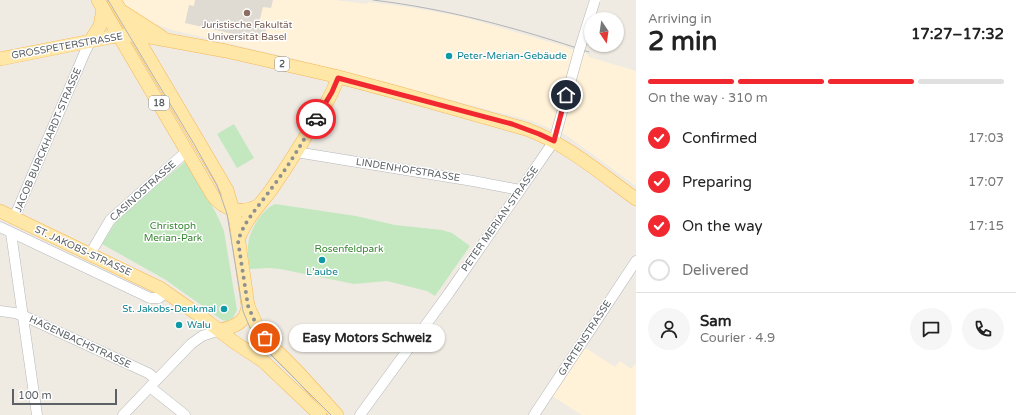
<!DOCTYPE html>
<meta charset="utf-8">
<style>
:root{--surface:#fff;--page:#f6f6f6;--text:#222;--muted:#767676;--line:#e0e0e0;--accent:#f1282f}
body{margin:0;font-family:"Varela Round",sans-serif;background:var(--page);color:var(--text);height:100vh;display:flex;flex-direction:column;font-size:15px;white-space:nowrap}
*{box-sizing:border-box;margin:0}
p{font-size:13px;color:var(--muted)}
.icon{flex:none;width:22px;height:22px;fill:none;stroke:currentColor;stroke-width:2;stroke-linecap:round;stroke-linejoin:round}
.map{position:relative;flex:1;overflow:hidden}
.panel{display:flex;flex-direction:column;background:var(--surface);width:380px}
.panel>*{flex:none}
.needle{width:26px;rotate:167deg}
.fabs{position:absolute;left:584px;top:12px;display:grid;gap:8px}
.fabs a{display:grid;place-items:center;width:40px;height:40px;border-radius:50%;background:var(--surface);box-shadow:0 1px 3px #0004;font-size:20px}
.scale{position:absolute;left:12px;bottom:10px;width:105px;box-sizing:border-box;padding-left:4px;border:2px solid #5b6165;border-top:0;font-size:11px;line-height:14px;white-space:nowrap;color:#5b6165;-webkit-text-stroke:3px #fff;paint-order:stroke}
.pin{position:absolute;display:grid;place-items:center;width:34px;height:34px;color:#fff;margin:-17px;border:2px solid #fff;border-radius:50%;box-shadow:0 1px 4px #0007}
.courier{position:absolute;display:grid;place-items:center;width:40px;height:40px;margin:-20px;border:3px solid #f1282f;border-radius:50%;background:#fff;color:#222;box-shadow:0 1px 5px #0007}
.bubble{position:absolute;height:28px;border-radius:14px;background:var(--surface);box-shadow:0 1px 3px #0004;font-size:13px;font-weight:800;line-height:28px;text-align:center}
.headline em{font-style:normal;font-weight:800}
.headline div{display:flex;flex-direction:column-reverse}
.headline{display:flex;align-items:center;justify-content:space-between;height:68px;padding:0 12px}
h1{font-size:26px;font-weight:800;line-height:30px}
.bar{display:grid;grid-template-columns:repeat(4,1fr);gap:6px 4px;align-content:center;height:48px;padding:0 12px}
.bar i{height:5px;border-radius:3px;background:var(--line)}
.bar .current{background:var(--accent)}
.bar p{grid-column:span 4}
.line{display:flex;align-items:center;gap:10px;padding:0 12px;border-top:1px solid var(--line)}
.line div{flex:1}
.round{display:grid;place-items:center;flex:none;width:42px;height:42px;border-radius:21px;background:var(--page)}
ol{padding:0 12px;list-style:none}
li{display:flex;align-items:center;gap:12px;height:44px}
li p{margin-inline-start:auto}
li .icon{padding:4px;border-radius:50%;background:var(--accent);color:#fff;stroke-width:4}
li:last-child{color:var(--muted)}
li i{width:22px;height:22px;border:2px solid var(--line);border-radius:50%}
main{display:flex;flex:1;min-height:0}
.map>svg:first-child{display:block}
.commercial{fill:#fff2d8}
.education{fill:#dfdad2}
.green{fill:#c3e8bf}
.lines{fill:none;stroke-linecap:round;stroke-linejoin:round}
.minor-casing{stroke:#b4b7bb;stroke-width:11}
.major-casing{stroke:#f7b754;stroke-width:14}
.minor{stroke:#fff;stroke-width:10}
.major{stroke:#ffe7a8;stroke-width:13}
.tram{stroke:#b3b4b5;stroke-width:1}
.minor-bridge-casing{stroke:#b4b7bb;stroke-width:11;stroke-linecap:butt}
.minor-bridge{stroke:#fff;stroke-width:10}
.done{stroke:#8f9191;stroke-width:4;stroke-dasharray:0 7.2}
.route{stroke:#f1282f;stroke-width:5}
.education-dot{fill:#8d6e63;stroke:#fff;stroke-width:1.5}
.culture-dot{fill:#0f9aa8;stroke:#fff;stroke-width:1.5}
.labels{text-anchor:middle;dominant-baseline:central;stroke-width:3;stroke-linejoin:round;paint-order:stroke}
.shield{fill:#fff;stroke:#8c9093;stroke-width:1}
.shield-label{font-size:9px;font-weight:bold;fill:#5b6165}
.education-label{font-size:10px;fill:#785e54;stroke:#fff}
.street-label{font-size:10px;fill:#5b6165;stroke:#fff}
.culture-label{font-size:10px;fill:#0d838f;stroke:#fff;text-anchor:start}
.park-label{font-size:10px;fill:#378631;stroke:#fff}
</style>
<main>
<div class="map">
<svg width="636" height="415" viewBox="0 0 636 415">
<rect width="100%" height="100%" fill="#efebe3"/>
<!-- commercial -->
<g class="commercial">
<path d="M122 0H335L367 4 368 2 408 7 463 17 567 47V48L587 54 589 57 636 71V186L566 135 532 121 279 55 176 31 149 22 127 8Z"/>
<path d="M584 347 615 367 620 361 631 369 636 363V415H582L552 396Z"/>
</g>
<!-- education -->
<path class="education" d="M195 0H273L271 8 263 7 259 23 267 25 264 41 185 23 189 5 194 6Z"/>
<!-- green -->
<g class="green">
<path d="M234 124 254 158 237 168 217 134Z"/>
<path d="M187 160 218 217 224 231 237 310 233 318 227 321 222 320 166 280 102 244 119 217Z"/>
<path d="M275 204 356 216 395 225 442 230 452 233 470 246 435 296 427 291 387 281 354 284 280 269 270 268 250 269C249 262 247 254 248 247 248 232 262 209 275 204Z"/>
</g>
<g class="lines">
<!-- minor casing -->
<g class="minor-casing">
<g id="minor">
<path d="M296 152 473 181 520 190"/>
<path d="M14 218 85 52 91 40"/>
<path d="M0 227 150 298H159L166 292"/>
<path d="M11 233 37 415"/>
<path d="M90 254 110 220 187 151"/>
<path d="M0 311 15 313 24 316 148 373 156 379"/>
<path d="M150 387 185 415"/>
<path d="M123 415 191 344 202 336 220 330"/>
<path d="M360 415 449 293 554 141 579 51"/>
<path d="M534 415 636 261"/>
</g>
</g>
<!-- major casing -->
<g class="major-casing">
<g id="major">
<path d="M98 0 213 196C225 211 241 214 258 206"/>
<path d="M114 0 142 46 227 190 236 222 248 306C246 323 234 327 220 330"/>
<path d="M123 12 162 37"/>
<path d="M91 40 100 26 103 9"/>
<path d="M0 59 111 37 129 35 150 37 226 51 335 76 395 92 526 129C567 144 601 174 636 199"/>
<path d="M0 211 160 288 203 318 234 342 263 361 320 415"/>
<path d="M238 241C244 221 259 206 271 190 285 170 298 149 311 128 321 112 332 96 338 77"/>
<path d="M248 306 256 324 265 339 298 372 337 415"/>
</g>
</g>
<!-- minor -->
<use href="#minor" class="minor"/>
<!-- major -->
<use href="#major" class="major"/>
<!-- tram -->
<g class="tram">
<path d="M108 0 194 144 217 185 227 214 243 311 250 328 264 348 331 415"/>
<path d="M373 0C448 9 517 28 589 52"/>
</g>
<!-- minor-bridge casing -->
<g class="minor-bridge-casing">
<path id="minor-bridge" d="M579 51 595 0"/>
</g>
<!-- minor-bridge -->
<use href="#minor-bridge" class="minor-bridge"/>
</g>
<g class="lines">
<!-- done -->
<path class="done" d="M265 338 256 324 248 306 238 241C244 221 259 206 271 189 288 167 302 143 316 119"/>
<!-- route -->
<path class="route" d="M316 119 332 92 338 78 512 124 539 134 554 141 566 95"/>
</g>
<!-- markers -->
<circle class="education-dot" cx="247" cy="13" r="4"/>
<g class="culture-dot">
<circle cx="449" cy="56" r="4"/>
<circle cx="322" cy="260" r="4"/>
<circle cx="224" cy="309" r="4"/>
<circle cx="179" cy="325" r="4"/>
</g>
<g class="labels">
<!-- shield labels -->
<g class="shield">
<rect x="275" y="57" width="14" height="14" rx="3"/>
<rect x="149" y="96" width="20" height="14" rx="3"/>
</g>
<g class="shield-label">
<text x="282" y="64">2</text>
<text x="159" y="103">18</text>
</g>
<!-- education labels -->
<g class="education-label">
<text x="247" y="25">Juristische Fakultät<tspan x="247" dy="12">Universität Basel</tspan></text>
</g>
<!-- street labels -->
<g class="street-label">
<text transform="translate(67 46) rotate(-10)">GROSSPETERSTRASSE</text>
<text transform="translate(48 140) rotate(-67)">JACOB BURCKHARDT-STRASSE</text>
<text transform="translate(408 170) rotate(9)">LINDENHOFSTRASSE</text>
<text transform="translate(143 191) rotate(-42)">CASINOSTRASSE</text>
<text transform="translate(500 219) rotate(-55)">PETER MERIAN-STRASSE</text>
<text transform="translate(83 251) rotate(25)">ST. JAKOBS-STRASSE</text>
<text transform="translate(585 338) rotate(-57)">GARTENSTRASSE</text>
<text transform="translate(80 342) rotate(25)">HAGENBACHSTRASSE</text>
</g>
<!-- culture labels -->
<g class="culture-label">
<text x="457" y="56">Peter-Merian-Gebäude</text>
<text x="322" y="272" text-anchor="middle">L’aube</text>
<text x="216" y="309" text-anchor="end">St. Jakobs-Denkmal</text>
<text x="187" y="325">Walu</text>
</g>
<!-- park labels -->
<g class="park-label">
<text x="173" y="226">Christoph<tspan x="173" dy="12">Merian-Park</tspan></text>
<text x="349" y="249">Rosenfeldpark</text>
</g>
</g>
</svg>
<div class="fabs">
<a><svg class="needle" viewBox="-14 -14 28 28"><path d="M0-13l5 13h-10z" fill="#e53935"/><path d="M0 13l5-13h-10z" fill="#767676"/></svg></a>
</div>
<div class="scale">100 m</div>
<div class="pin" style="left:265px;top:338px;background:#ea580c"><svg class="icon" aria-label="bag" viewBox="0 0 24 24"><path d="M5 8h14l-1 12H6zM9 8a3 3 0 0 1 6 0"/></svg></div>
<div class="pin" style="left:566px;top:95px;background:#1f2937"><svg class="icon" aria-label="home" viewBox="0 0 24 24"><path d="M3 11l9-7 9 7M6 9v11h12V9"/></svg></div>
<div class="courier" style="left:316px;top:119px"><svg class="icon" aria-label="car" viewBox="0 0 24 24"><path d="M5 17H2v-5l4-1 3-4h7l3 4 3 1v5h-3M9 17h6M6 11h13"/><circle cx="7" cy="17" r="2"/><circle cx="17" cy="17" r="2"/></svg></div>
<div class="bubble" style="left:289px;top:324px;width:156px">Easy Motors Schweiz</div>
</div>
<section class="panel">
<div class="headline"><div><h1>2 min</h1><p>Arriving in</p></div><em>17:27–17:32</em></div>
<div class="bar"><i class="current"></i><i class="current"></i><i class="current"></i><i></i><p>On the way · 310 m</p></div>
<ol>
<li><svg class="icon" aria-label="check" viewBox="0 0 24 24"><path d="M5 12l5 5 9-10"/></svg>Confirmed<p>17:03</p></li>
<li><svg class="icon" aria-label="check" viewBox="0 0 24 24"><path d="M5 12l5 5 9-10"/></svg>Preparing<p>17:07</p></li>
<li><svg class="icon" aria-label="check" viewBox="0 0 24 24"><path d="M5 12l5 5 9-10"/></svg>On the way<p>17:15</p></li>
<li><i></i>Delivered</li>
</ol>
<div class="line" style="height:72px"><a class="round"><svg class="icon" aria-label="person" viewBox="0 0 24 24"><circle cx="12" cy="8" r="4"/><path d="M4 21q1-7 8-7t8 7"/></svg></a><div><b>Sam</b><p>Courier · 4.9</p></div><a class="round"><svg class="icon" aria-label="chat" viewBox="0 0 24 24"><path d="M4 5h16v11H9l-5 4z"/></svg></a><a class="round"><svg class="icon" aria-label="phone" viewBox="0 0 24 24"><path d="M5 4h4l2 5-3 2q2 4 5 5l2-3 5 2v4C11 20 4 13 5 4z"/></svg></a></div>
</section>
</main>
